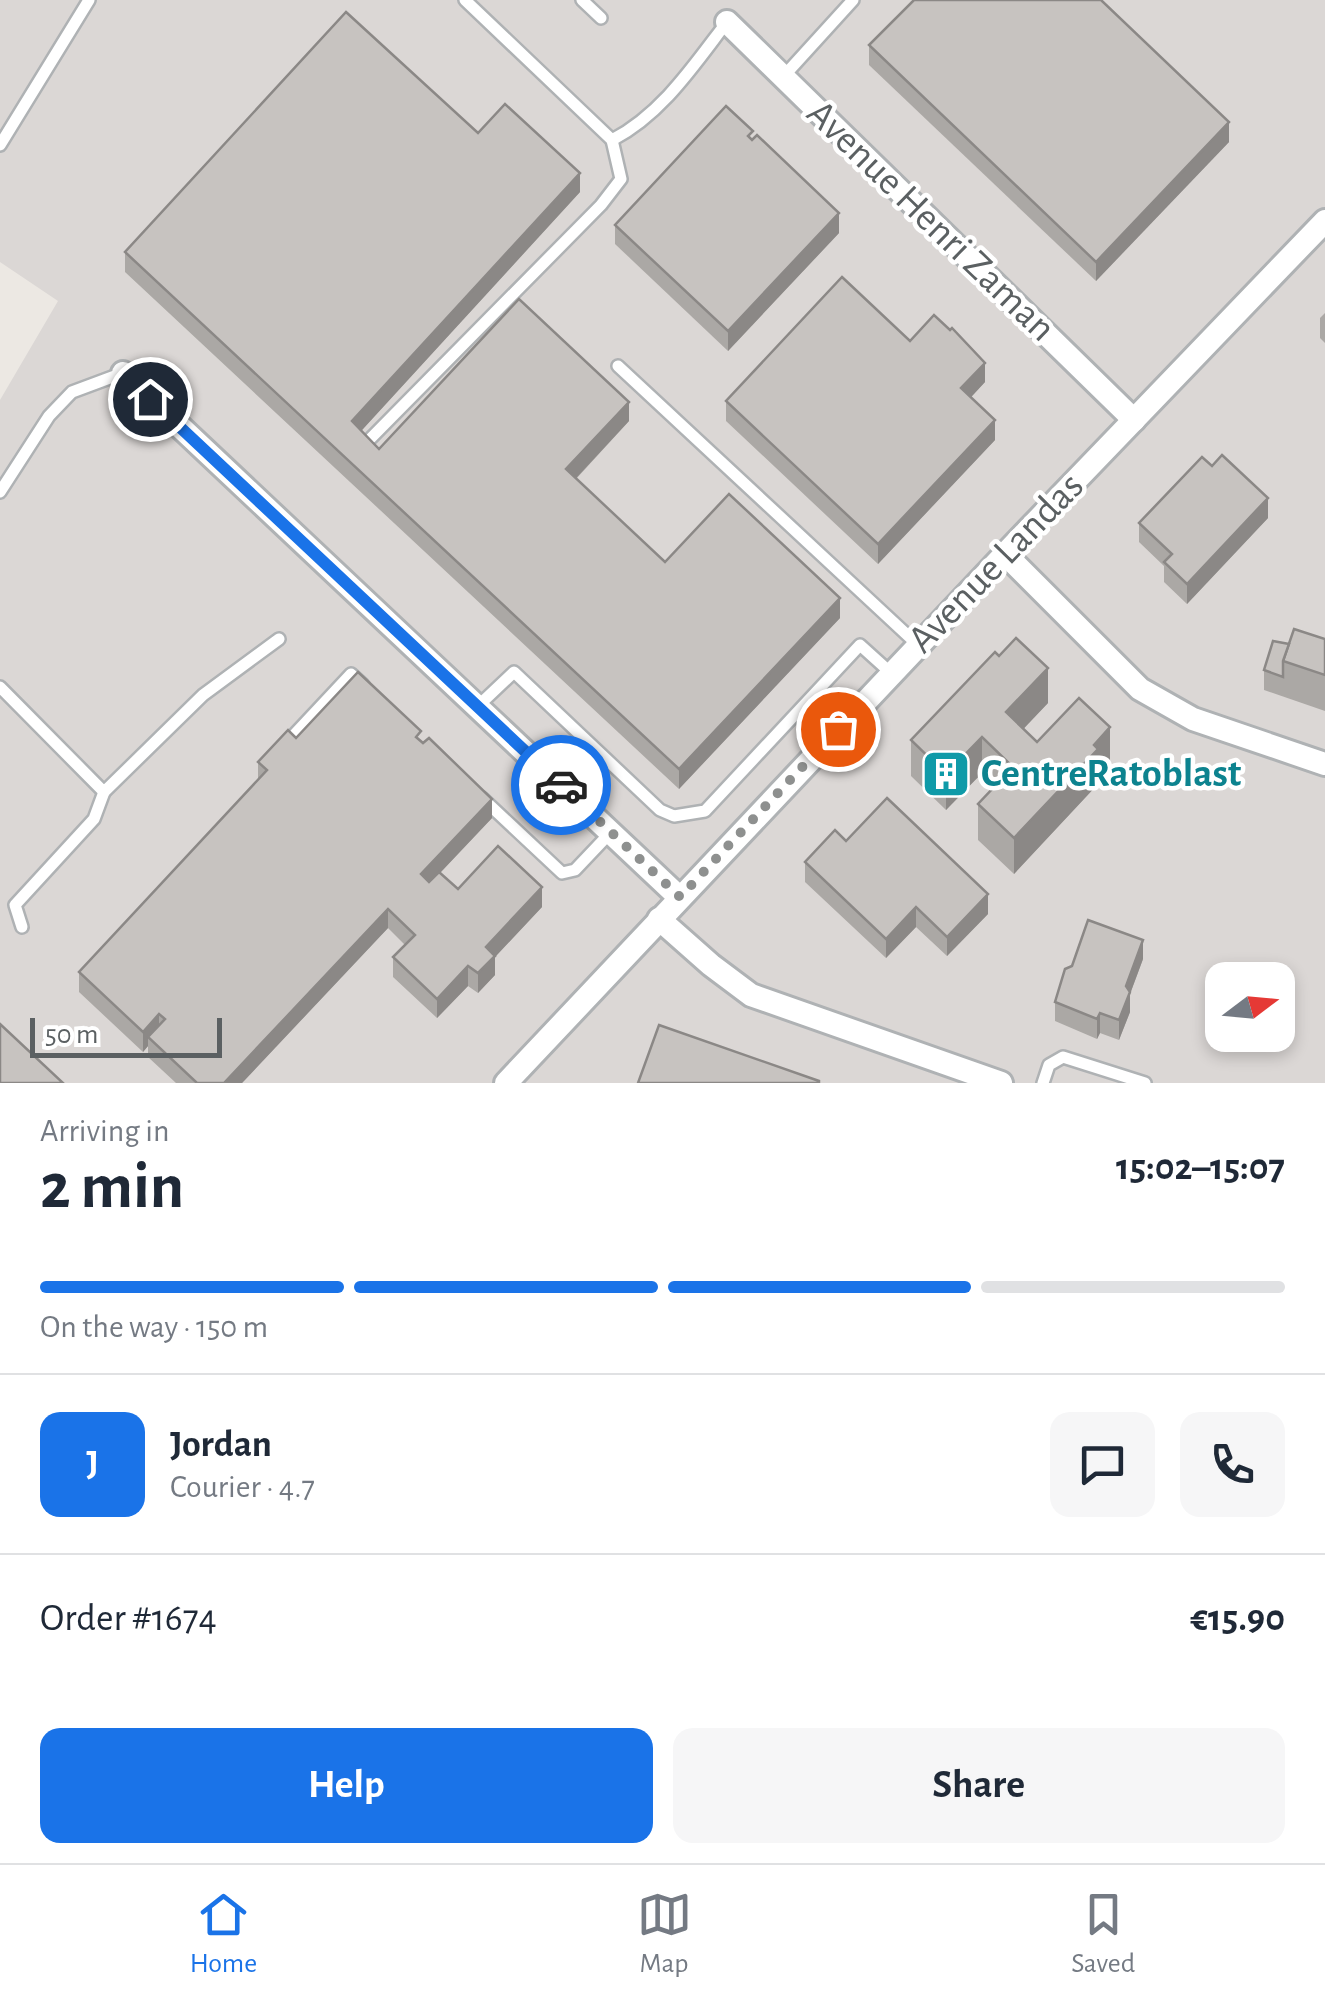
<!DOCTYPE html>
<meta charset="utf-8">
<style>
:root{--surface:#fff;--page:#f6f6f7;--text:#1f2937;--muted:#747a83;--line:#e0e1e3;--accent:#1a73e8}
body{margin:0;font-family:"Alegreya Sans",sans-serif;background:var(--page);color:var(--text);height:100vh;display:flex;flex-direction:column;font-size:38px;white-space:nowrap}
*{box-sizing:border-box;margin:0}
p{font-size:32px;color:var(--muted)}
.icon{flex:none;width:55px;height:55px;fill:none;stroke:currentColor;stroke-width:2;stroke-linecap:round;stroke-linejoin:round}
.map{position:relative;height:1083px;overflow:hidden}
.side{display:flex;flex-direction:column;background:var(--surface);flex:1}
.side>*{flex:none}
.needle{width:65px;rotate:74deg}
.controls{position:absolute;left:1205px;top:962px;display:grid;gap:20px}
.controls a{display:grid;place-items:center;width:90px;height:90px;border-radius:20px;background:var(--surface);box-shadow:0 5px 15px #0003;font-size:50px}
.scale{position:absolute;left:30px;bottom:25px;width:192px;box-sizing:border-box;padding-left:10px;border:5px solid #5b6062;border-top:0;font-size:28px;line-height:35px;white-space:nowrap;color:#5b6062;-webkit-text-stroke:8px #fff;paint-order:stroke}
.pin{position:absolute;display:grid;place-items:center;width:85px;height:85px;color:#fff;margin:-42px;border:5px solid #fff;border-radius:50%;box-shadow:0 2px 10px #0007}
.courier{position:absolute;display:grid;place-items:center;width:100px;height:100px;margin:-50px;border:8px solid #1a73e8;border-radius:50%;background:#fff;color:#222;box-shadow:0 2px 12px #0007}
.headline em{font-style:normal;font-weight:700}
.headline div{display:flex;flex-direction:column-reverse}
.headline{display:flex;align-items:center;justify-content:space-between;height:170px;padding:0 40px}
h1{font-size:65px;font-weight:700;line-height:75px}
.bar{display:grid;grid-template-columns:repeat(4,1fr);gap:15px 10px;align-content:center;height:120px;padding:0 40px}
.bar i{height:12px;border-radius:8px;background:var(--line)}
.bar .active{background:var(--accent)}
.bar p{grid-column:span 4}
.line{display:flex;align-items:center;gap:25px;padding:0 40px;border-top:2px solid var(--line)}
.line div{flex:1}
.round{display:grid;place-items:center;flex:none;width:105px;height:105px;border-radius:20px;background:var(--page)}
.cta{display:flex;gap:20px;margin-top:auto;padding:20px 40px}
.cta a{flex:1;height:115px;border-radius:20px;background:var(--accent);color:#fff;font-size:40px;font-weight:700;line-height:115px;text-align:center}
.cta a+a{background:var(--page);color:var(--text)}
.dock{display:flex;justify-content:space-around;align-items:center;height:140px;border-top:2px solid var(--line);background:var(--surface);font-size:28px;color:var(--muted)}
.dock a{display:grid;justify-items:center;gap:5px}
.dock .active{color:var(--accent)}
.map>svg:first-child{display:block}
.industrial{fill:#dbd7d5;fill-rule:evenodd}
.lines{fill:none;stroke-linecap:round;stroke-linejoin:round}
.lane-casing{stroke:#afb2b4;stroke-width:16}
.street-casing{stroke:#afb2b4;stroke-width:28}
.lane{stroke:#fff;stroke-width:11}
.street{stroke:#fff;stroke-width:22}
.wall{fill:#aba8a5}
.shaded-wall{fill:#8b8886}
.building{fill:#c7c3c0;stroke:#8b8886;stroke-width:2.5}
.done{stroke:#8e908f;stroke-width:10;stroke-dasharray:0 18}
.route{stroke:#1a73e8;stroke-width:12}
.labels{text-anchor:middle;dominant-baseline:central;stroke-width:9;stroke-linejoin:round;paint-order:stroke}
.street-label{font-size:40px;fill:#5b6062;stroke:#fff}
.culture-label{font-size:40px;font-weight:bold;fill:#0d838f;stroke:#fff;text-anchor:start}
</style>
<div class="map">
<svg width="1325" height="1083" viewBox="0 0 1325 1083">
<rect width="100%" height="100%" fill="#ece8e3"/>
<!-- industrial -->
<path class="industrial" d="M0 0H1325V1083H0V400L58 301 0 262ZM1222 980H1278V1035H1222Z"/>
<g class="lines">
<!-- lane casing -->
<g class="lane-casing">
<g id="lane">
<path d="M465 0 612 140C662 114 694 65 727 22"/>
<path d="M582 0 601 18"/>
<path d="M783 77 853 0"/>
<path d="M0 145 89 0"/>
<path d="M618 366 918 645"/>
<path d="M371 438 601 205 621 179 612 140"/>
<path d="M0 492 49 416 72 392 123 373"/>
<path d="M0 687 104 792 203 695 279 639"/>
<path d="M477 707 514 672 660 810 674 816 705 811 860 645 891 673"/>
<path d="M293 736 351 674 363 685"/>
<path d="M482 798 562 873 575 870 611 832"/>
<path d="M22 927 15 905 94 819 104 792"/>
<path d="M1043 1083 1049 1065 1063 1057 1145 1083"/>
</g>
</g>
<!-- street casing -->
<g class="street-casing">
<g id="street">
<path d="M727 22 1134 420"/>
<path d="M123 373 679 897"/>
<path d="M1005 554 1140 689 1193 719 1325 764"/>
<path d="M659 919 711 965 751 995 1001 1083"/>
<path d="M506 1083 1005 554 1325 221"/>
</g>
</g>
<!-- lane -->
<use href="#lane" class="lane"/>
<!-- street -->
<use href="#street" class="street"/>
</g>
<!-- wall -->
<g class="wall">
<path d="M869 45 1229 142 1096 281 869 65Z"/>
<path d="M478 133 580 192 361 431 379 449 629 421 576 479 665 562 840 618 679 789 125 272V252Z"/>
<path d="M753 139 839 233 728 351 615 244V225Z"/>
<path d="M1325 313V343L1320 338V318Z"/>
<path d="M910 341 985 382 971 397 995 440 878 564 726 421V401Z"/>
<path d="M1268 518 1187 604 1164 582V566L1139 542V523Z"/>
<path d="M1325 639V711L1264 690V670L1289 644Z"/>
<path d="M1048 703 1023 729 1037 742 1110 763 1098 776V784L1014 874 978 840V804L996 785 982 773 946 810 911 776V740Z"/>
<path d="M296 738 421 741 492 818 440 873 458 889 542 907 495 957V975L478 993 468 986 437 1018 393 977V957L405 945 388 928 242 1083H176L148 1057V1046L143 1052 79 992V972L258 780V762Z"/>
<path d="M846 841 988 914 947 956 916 927 886 958 805 882V862Z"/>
<path d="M1143 959 1130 994V1012L1119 1040 1100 1033 1097 1039 1055 1021V1002Z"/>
</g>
<!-- shaded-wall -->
<g class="shaded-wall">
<path d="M1229 122V142L1096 281V262Z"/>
<path d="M580 173V192L352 441V421Z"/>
<path d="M839 213V233L728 351V331Z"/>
<path d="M985 363V382L961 408V388Z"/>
<path d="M629 402V421L566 489V469Z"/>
<path d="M995 420V440L878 564V544Z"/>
<path d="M1268 498V518L1187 604V584Z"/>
<path d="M840 598V618L679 789V769Z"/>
<path d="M1048 668V703L1009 744 1006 712Z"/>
<path d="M1110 727V763L1098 776V784L1014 874V838Z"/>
<path d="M982 737V773L946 810V774Z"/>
<path d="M492 799V818L421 893V874Z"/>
<path d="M542 887V907L495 957V975L478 993V973L486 947Z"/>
<path d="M988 894V914L947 956V937Z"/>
<path d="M916 907V927L886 958V939Z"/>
<path d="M388 909V928L242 1083H224Z"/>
<path d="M1143 940V959L1130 994V1012L1119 1040V1020L1126 986Z"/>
<path d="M468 966V986L437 1018V999Z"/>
<path d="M1100 1013V1033L1097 1039V1019Z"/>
<path d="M159 1014V1034L148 1037V1046L143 1052V1032Z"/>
</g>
<!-- building -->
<g class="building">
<path d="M914 0H1101L1229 122 1096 262 869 45Z"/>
<path d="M346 12 478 133 505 104 580 173 352 421 379 449 519 299 629 402 566 469 665 562 729 494 840 598 679 769 125 252Z"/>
<path d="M726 106 753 131 748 136 752 140 757 135 839 213 728 331 615 225Z"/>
<path d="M842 277 910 341 934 315 950 330 952 328 985 363 961 388 995 420 878 544 726 401Z"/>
<path d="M1222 455 1268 498 1187 584 1164 562 1172 554 1139 523 1202 457 1212 466Z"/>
<path d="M1294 629 1325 639V675L1283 661Z"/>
<path d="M1016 638 1048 668 1006 712 1037 742 1079 698 1110 727 1094 745 1098 749 1014 838 978 804 1013 767 982 737 946 774 911 740 995 652 999 656Z"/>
<path d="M1273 641 1289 644 1283 661V677L1264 670Z"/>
<path d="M358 672 421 731 416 737 423 743 429 738 492 799 421 874 429 882 439 872 458 889 498 846 542 887 486 947 495 956 478 973 468 966 437 999 393 957 415 935 388 909 224 1083H197L148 1037 165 1019 159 1014 143 1032 79 972 267 770 258 762 288 730 296 738Z"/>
<path d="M887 798 988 894 947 937 916 907 886 939 805 862 835 830 846 841Z"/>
<path d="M1088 920 1143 940 1126 986 1130 992 1119 1020 1100 1013 1097 1019 1055 1002 1065 969 1072 966Z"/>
<path d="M0 1024 63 1083H0Z"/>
<path d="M659 1025 819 1081V1083H638Z"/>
</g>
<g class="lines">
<!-- done -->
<path class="done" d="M561 785 680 897 838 729"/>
<!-- route -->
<path class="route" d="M150 399 561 785"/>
</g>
<!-- icons -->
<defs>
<g id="building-square" transform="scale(2.5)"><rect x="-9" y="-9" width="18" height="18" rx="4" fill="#0f9aa8" stroke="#fff"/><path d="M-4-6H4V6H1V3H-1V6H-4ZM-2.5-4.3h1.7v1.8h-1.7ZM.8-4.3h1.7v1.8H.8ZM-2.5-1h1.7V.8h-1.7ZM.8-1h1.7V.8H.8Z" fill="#fff"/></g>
</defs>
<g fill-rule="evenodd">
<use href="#building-square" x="946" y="774"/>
</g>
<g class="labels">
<!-- street labels -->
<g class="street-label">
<text transform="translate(931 221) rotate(44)">Avenue Henri Zaman</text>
<text transform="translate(996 563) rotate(-46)">Avenue Landas</text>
</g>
<!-- culture labels -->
<g class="culture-label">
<text x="981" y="774">CentreRatoblast</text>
</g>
</g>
</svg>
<div class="controls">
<a><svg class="needle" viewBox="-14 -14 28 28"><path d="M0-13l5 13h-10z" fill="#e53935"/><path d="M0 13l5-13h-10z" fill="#747a83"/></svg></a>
</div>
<div class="scale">50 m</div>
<div class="pin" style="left:838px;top:729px;background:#ea580c"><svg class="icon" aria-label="bag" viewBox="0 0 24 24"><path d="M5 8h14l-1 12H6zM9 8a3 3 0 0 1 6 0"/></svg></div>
<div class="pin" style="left:150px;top:399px;background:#1f2937"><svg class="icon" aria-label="home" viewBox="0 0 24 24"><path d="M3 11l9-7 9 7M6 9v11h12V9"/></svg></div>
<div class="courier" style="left:561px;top:785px"><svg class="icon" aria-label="car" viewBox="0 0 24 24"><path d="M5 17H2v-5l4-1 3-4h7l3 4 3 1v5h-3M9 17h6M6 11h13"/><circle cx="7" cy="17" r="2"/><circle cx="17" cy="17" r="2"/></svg></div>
</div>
<section class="side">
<div class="headline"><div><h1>2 min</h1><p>Arriving in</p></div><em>15:02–15:07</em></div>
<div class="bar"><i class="active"></i><i class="active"></i><i class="active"></i><i></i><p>On the way · 150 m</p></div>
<div class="line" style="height:180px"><b class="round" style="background:var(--accent);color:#fff">J</b><div><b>Jordan</b><p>Courier · 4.7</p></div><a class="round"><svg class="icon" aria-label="chat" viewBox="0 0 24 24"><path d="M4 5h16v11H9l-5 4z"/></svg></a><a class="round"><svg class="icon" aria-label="phone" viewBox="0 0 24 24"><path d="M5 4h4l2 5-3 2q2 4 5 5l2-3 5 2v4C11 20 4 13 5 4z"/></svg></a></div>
<div class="line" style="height:130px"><div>Order #1674</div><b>€15.90</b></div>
<div class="cta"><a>Help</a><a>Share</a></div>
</section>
<nav class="dock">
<a class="active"><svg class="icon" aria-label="home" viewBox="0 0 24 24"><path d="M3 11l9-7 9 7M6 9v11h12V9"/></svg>Home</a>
<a><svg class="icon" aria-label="map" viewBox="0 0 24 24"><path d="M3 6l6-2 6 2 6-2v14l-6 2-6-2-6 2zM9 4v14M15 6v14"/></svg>Map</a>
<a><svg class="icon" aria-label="saved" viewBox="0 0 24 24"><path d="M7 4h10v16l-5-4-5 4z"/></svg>Saved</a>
</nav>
